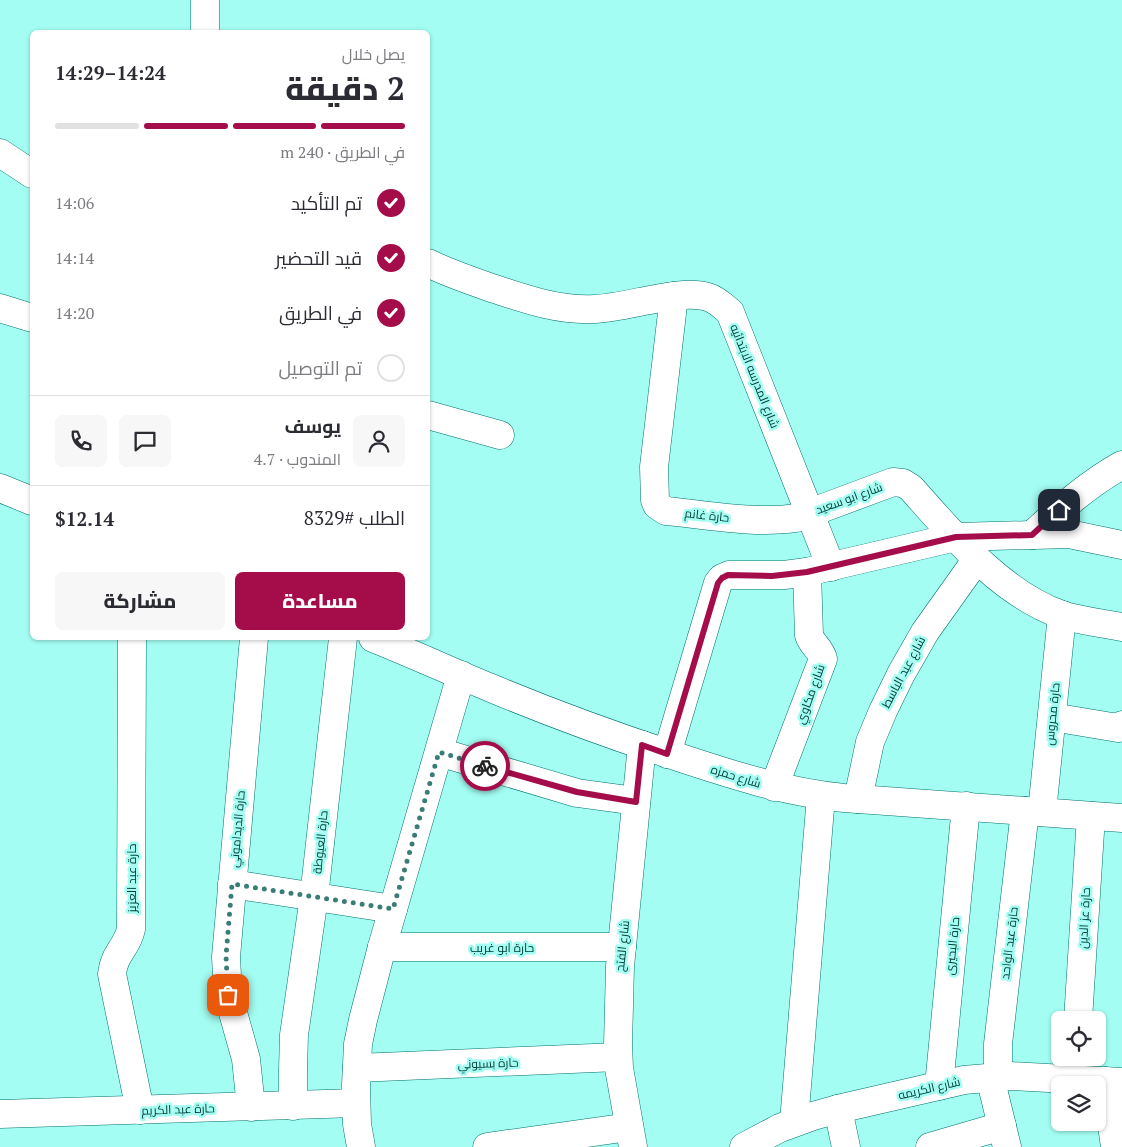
<!DOCTYPE html>
<html lang="ar">
<meta charset="utf-8">
<style>
:root{--surface:#fff;--page:#f7f7f7;--text:#2b2b33;--muted:#7c7c81;--line:#e1e1e2;--accent:#a40d4a}
body{margin:0;font-family:"PT Serif",Cairo,serif;background:var(--page);color:var(--text);direction:rtl;height:100vh;display:flex;flex-direction:column;font-size:19px;white-space:nowrap}
*{box-sizing:border-box;margin:0}
p{font-size:16px;color:var(--muted)}
.icon{flex:none;width:28px;height:28px;fill:none;stroke:currentColor;stroke-width:2;stroke-linecap:round;stroke-linejoin:round}
.map{position:relative;flex:1;overflow:hidden;direction:ltr}
.details{position:absolute;left:30px;top:30px;width:400px;height:610px;display:flex;flex-direction:column;background:var(--surface);border-radius:8px;box-shadow:0 1px 4px #0004;direction:rtl}
.details>*{flex:none}
.buttons{position:absolute;left:1051px;top:1011px;display:grid;gap:10px}
.buttons a{display:grid;place-items:center;width:55px;height:55px;border-radius:8px;background:var(--surface);box-shadow:0 1px 4px #0004;font-size:25px}
.pin{position:absolute;display:grid;place-items:center;width:42px;height:42px;color:#fff;margin:-21px;border-radius:10px;box-shadow:0 2px 8px #0006}
.courier{position:absolute;display:grid;place-items:center;width:50px;height:50px;margin:-25px;border:4px solid #a40d4a;border-radius:50%;background:#fff;color:#222;box-shadow:0 1px 6px #0007}
.overview em{font-style:normal;font-weight:800}
.overview div{display:flex;flex-direction:column-reverse}
.overview{display:flex;align-items:center;justify-content:space-between;height:85px;padding:0 25px}
h1{font-size:32px;font-weight:800;line-height:38px}
.bar{display:grid;grid-template-columns:repeat(4,1fr);gap:8px 5px;align-content:center;height:60px;padding:0 25px}
.bar i{height:6px;border-radius:4px;background:var(--line)}
.bar .current{background:var(--accent)}
.bar p{grid-column:span 4}
.line{display:flex;align-items:center;gap:12px;padding:0 25px;border-top:1px solid var(--line)}
.line div{flex:1}
.round{display:grid;place-items:center;flex:none;width:52px;height:52px;border-radius:8px;background:var(--page)}
ol{padding:0 25px;list-style:none}
li{display:flex;align-items:center;gap:15px;height:55px}
li p{margin-inline-start:auto}
li .icon{padding:5px;border-radius:50%;background:var(--accent);color:#fff;stroke-width:4}
li:last-child{color:var(--muted)}
li i{width:28px;height:28px;border:2px solid var(--line);border-radius:50%}
.primary-button{display:flex;gap:10px;margin-top:auto;padding:10px 25px}
.primary-button a{flex:1;height:58px;border-radius:8px;background:var(--accent);color:#fff;font-size:20px;font-weight:800;line-height:58px;text-align:center}
.primary-button a+a{background:var(--page);color:var(--text)}
.map>svg:first-child{display:block}
.lines{fill:none;stroke-linecap:round;stroke-linejoin:round}
.minor-casing{stroke:#00736b;stroke-width:29}
.minor{stroke:#fff;stroke-width:28}
.done{stroke:#397e76;stroke-width:5;stroke-dasharray:0 9}
.route{stroke:#a40d4a;stroke-width:6}
.labels{text-anchor:middle;dominant-baseline:central;stroke-width:5;stroke-linejoin:round;paint-order:stroke}
.street-label{font-size:12px;fill:#003934;stroke:#a3fdf2}
</style>
<div class="map">
<svg width="1122" height="1147" viewBox="0 0 1122 1147">
<rect width="100%" height="100%" fill="#a3fdf2"/>
<g class="lines">
<!-- minor casing -->
<g class="minor-casing">
<g id="minor">
<path d="M205 32V0"/>
<path d="M0 153 32 174"/>
<path d="M428 263C450 274 472 281 495 289 527 300 561 311 595 309 626 308 681 288 708 297 717 300 723 306 730 312L831 567"/>
<path d="M674 296 654 467 655 500 657 505 666 511C709 515 754 524 796 518L893 482 903 483 911 488C953 535 1000 593 1062 615 1081 621 1102 623 1122 627"/>
<path d="M0 308 32 318"/>
<path d="M428 415 500 435"/>
<path d="M0 488 32 501"/>
<path d="M1032 535C1060 509 1088 484 1122 465"/>
<path d="M132 638 131 929C127 948 114 953 112 974L140 1110"/>
<path d="M373 638C413 654 452 672 491 688 551 713 611 735 672 755 729 774 784 792 844 798L1122 818"/>
<path d="M1052 717 1118 728 1122 725"/>
<path d="M439 752 577 793 636 801"/>
<path d="M667 754 718 583 722 578 729 575H784L807 572 956 537 1069 534 1122 545"/>
<path d="M774 787 823 659C821 649 812 645 809 635L807 572"/>
<path d="M858 799 870 742 883 711 901 674 925 632 977 559"/>
<path d="M1042 812 1062 615"/>
<path d="M232 884 393 909"/>
<path d="M382 947H622"/>
<path d="M1078 1020 1091 816"/>
<path d="M357 1068 618 1057"/>
<path d="M998 1076V1044L1025 811"/>
<path d="M990 1077 1007 1147"/>
<path d="M1106 1081 1115 1147"/>
<path d="M939 1086 966 806"/>
<path d="M293 1106V1070L294 1035 314 897 343 638"/>
<path d="M251 1107 246 1059 228 995 226 957 254 638"/>
<path d="M838 1109 846 1147"/>
<path d="M0 1114 356 1103"/>
<path d="M794 1122 821 796"/>
<path d="M361 1147 357 1124 356 1085 358 1044 363 1020 382 947 461 675"/>
<path d="M487 1147 629 1127"/>
<path d="M633 1147 619 1068 618 1045 620 966 642 745"/>
<path d="M744 1147 780 1128 813 1116 838 1109 964 1080 1010 1076 1122 1082"/>
<path d="M930 1147 1002 1126"/>
</g>
</g>
<!-- minor -->
<use href="#minor" class="minor"/>
</g>
<g class="lines">
<!-- done -->
<path class="done" d="M228 995 226 956 232 884 393 909 439 752 485 766"/>
<!-- route -->
<path class="route" d="M485 766 577 792 636 802 642 745 667 754 718 583 722 578 728 575 772 576 807 572 956 537 1032 535 1059 510"/>
</g>
<g class="labels">
<!-- street labels -->
<g class="street-label">
<text transform="translate(755 376) rotate(68)">شارع المدرسه الابتدائيه</text>
<text transform="translate(849 498) rotate(-20)">شارع ابو سعيد</text>
<text transform="translate(707 515) rotate(6)">حارة غانم</text>
<text transform="translate(903 672) rotate(-62)">شارع عبد الباسط</text>
<text transform="translate(810 694) rotate(-70)">شارع مكاوي</text>
<text transform="translate(1052 714) rotate(-84)">حارة محروس</text>
<text transform="translate(736 776) rotate(17)">شارع حمزه</text>
<text transform="translate(237 829) rotate(-85)">حارة الديداموني</text>
<text transform="translate(320 842) rotate(-84)">حارة العيوطة</text>
<text transform="translate(131 878) rotate(-90)">حارة عبد العزيز</text>
<text transform="translate(1084 918) rotate(-87)">حارة عز الدين</text>
<text transform="translate(1009 943) rotate(-83)">حارة عبد الواحد</text>
<text transform="translate(622 946) rotate(-84)">شارع الفتح</text>
<text transform="translate(952 946) rotate(-84)">حارة البحيرى</text>
<text x="502" y="947">حارة ابو غريب</text>
<text transform="translate(488 1063) rotate(-2)">حارة بسيوني</text>
<text transform="translate(929 1088) rotate(-13)">شارع الكريمه</text>
<text transform="translate(178 1109) rotate(-2)">حارة عبد الكريم</text>
</g>
</g>
</svg>
<div class="buttons">
<a><svg class="icon" aria-label="locate" viewBox="0 0 24 24"><circle cx="12" cy="12" r="6"/><path d="M12 2v4M12 18v4M2 12h4M18 12h4"/></svg></a>
<a><svg class="icon" aria-label="layers" viewBox="0 0 24 24"><path d="M12 4l9 5-9 5-9-5zM3 14l9 5 9-5"/></svg></a>
</div>
<div class="pin" style="left:228px;top:995px;background:#ea580c"><svg class="icon" aria-label="bag" viewBox="0 0 24 24"><path d="M5 8h14l-1 12H6zM9 8a3 3 0 0 1 6 0"/></svg></div>
<div class="pin" style="left:1059px;top:510px;background:#1f2937"><svg class="icon" aria-label="home" viewBox="0 0 24 24"><path d="M3 11l9-7 9 7M6 9v11h12V9"/></svg></div>
<div class="courier" style="left:485px;top:766px"><svg class="icon" aria-label="bike" viewBox="0 0 24 24"><circle cx="6" cy="16" r="4"/><circle cx="18" cy="16" r="4"/><path d="M6 16l4-8h5l3 8M10 8l3 8H6M13 5h3"/></svg></div>
<section class="details">
<div class="overview"><div><h1>2 دقيقة</h1><p>يصل خلال</p></div><em>14:24–14:29</em></div>
<div class="bar"><i class="current"></i><i class="current"></i><i class="current"></i><i></i><p>في الطريق · 240 m</p></div>
<ol>
<li><svg class="icon" aria-label="check" viewBox="0 0 24 24"><path d="M5 12l5 5 9-10"/></svg>تم التأكيد<p>14:06</p></li>
<li><svg class="icon" aria-label="check" viewBox="0 0 24 24"><path d="M5 12l5 5 9-10"/></svg>قيد التحضير<p>14:14</p></li>
<li><svg class="icon" aria-label="check" viewBox="0 0 24 24"><path d="M5 12l5 5 9-10"/></svg>في الطريق<p>14:20</p></li>
<li><i></i>تم التوصيل</li>
</ol>
<div class="line" style="height:90px"><a class="round"><svg class="icon" aria-label="person" viewBox="0 0 24 24"><circle cx="12" cy="8" r="4"/><path d="M4 21q1-7 8-7t8 7"/></svg></a><div><b>يوسف</b><p>المندوب · 4.7</p></div><a class="round"><svg class="icon" aria-label="chat" viewBox="0 0 24 24"><path d="M4 5h16v11H9l-5 4z"/></svg></a><a class="round"><svg class="icon" aria-label="phone" viewBox="0 0 24 24"><path d="M5 4h4l2 5-3 2q2 4 5 5l2-3 5 2v4C11 20 4 13 5 4z"/></svg></a></div>
<div class="line" style="height:65px"><div>الطلب #8329</div><b>$12.14</b></div>
<div class="primary-button"><a>مساعدة</a><a>مشاركة</a></div>
</section>
</div>
